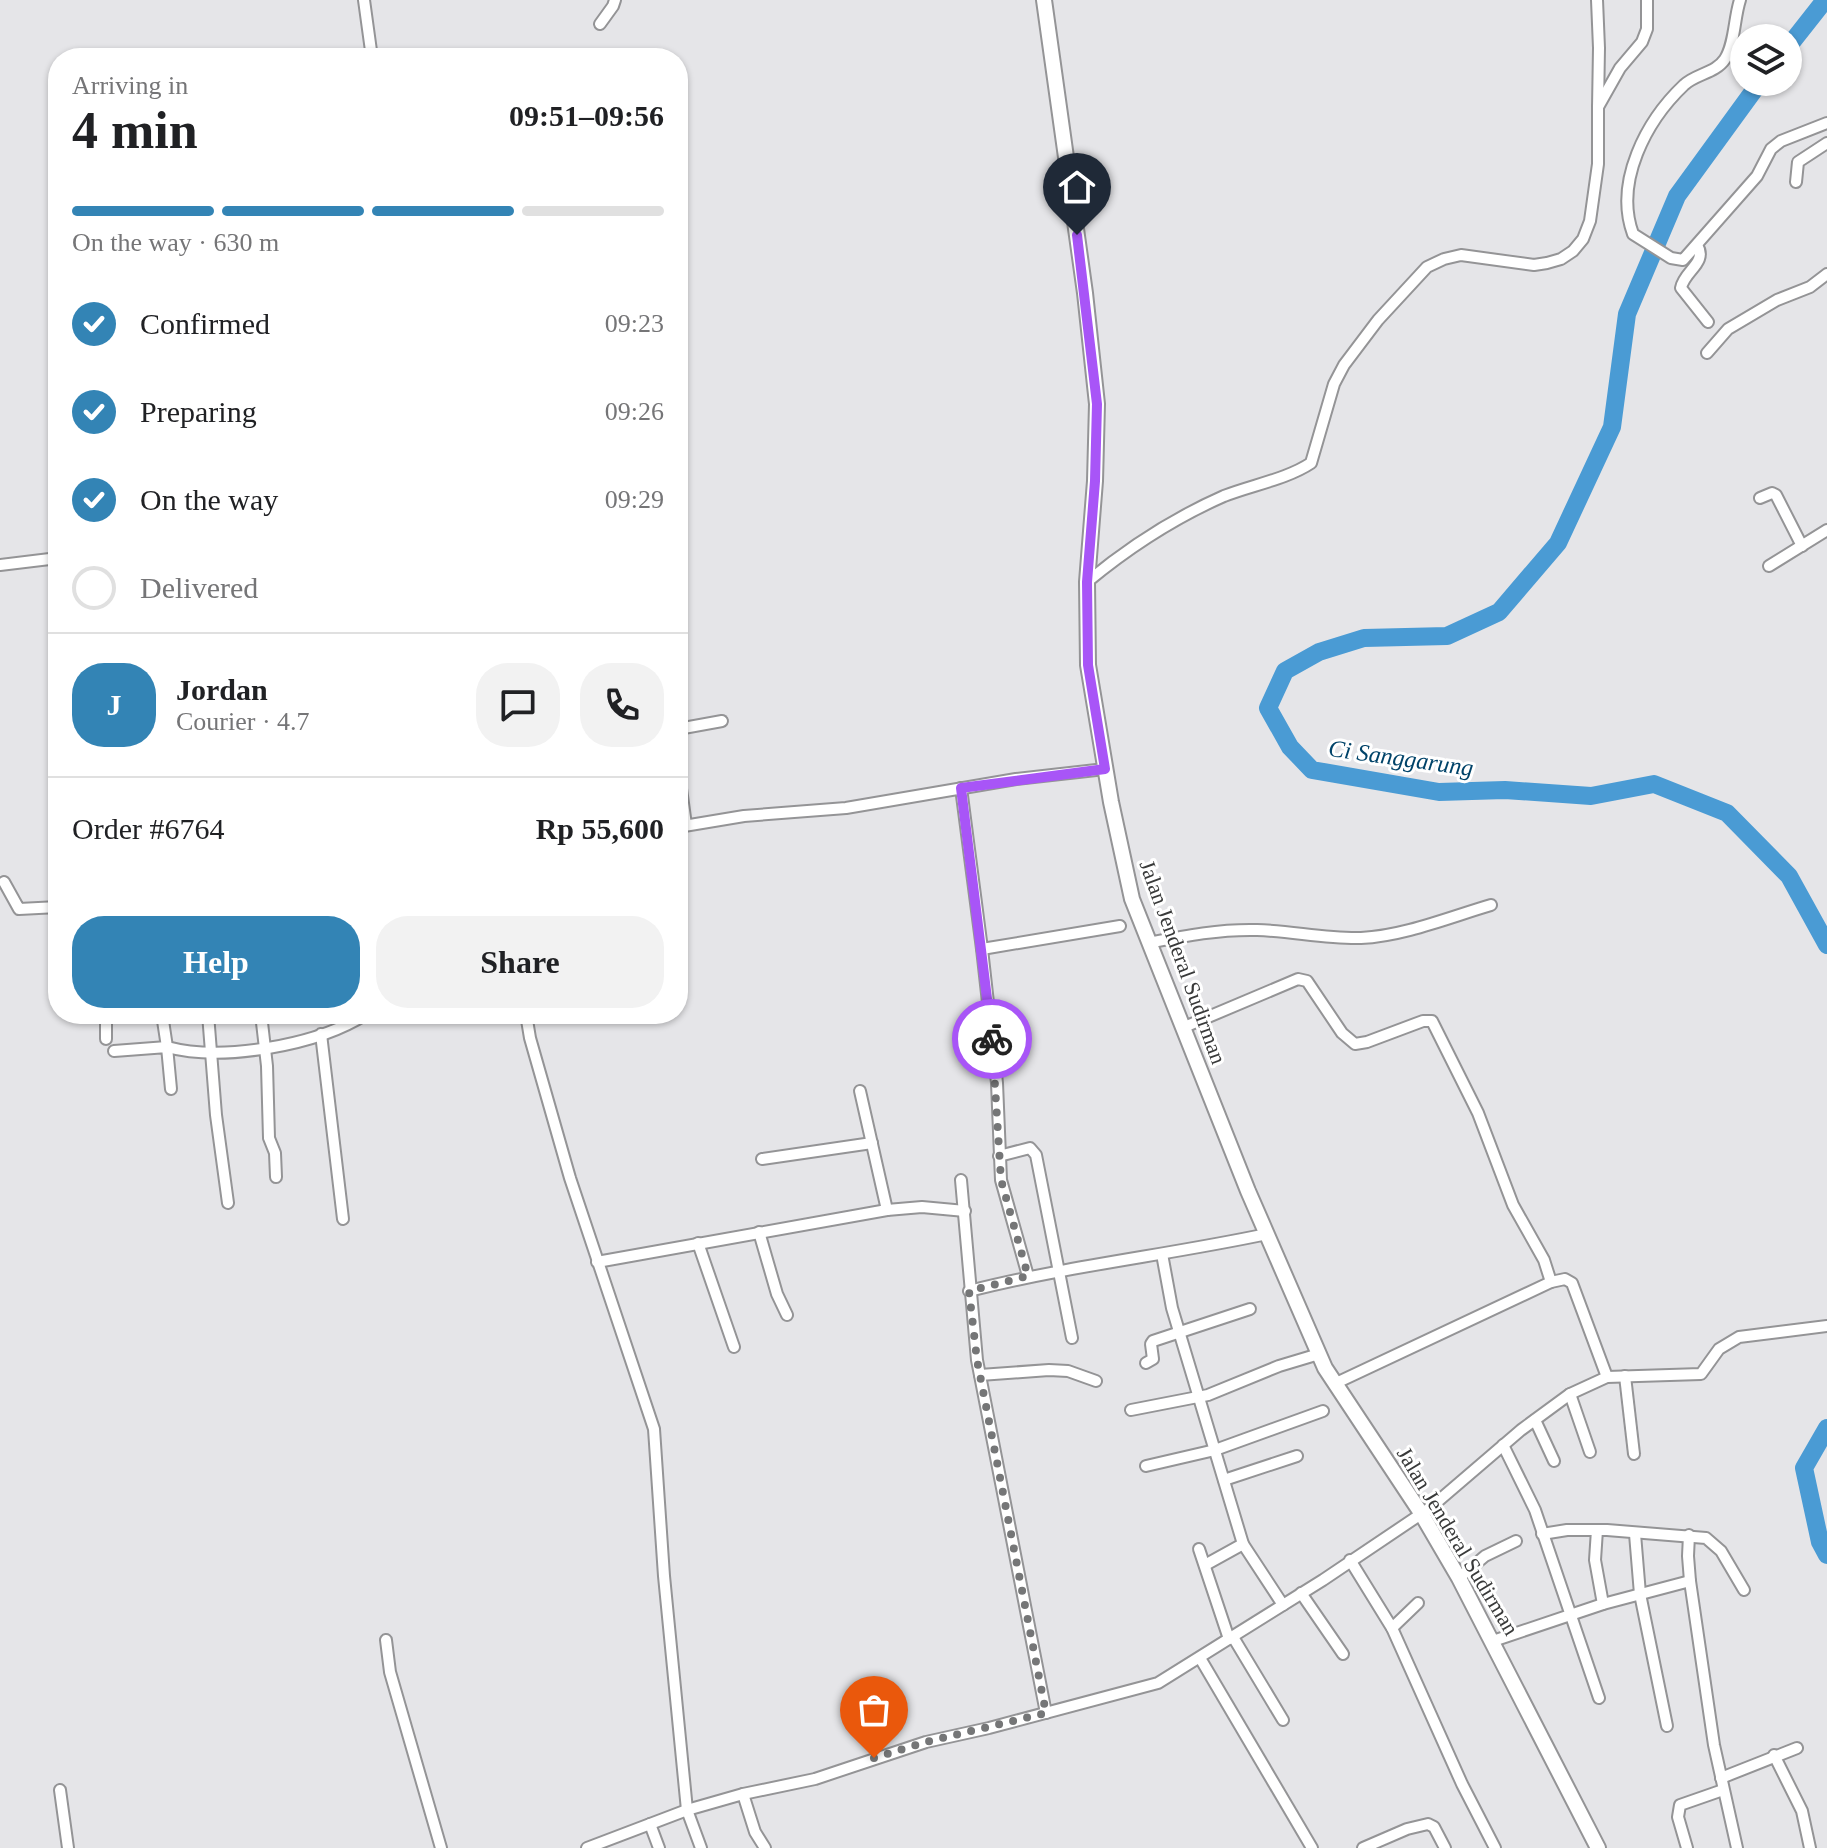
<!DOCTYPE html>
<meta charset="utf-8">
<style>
:root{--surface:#fff;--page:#f2f2f2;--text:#202124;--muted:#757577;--line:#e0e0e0;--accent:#3384b5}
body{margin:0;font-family:Georgia,serif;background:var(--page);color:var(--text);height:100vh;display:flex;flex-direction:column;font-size:30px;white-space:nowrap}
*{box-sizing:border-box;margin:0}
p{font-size:26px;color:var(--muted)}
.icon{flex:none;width:44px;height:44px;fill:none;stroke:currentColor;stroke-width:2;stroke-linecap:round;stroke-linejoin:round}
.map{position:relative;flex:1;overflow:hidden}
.side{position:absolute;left:48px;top:48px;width:640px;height:976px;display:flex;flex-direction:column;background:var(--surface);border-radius:32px;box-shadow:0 2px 6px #0004}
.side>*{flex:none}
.tools{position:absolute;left:1730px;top:24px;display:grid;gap:16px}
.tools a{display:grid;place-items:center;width:72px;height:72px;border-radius:50%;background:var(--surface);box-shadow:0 2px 6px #0004;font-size:40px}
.pin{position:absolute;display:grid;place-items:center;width:68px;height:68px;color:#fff;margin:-82px -34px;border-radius:50% 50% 50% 0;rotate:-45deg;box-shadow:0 0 8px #0007}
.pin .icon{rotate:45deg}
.courier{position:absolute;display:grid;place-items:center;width:80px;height:80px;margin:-40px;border:6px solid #a855f7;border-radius:50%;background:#fff;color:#222;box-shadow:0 2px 10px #0007}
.headline em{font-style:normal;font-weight:700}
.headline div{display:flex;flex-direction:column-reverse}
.headline{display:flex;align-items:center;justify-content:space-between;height:136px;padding:0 24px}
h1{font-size:52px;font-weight:700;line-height:60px}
.bar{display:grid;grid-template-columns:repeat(4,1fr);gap:12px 8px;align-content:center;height:96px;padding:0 24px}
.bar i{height:10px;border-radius:6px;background:var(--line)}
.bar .active{background:var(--accent)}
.bar p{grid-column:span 4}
.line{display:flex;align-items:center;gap:20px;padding:0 24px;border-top:2px solid var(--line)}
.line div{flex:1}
.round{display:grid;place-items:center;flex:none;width:84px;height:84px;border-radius:32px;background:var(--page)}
ol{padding:0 24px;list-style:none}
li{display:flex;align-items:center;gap:24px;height:88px}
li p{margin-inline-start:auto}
li .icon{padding:8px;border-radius:50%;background:var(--accent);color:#fff;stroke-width:4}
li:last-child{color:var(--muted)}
li i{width:44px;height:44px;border:4px solid var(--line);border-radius:50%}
.button{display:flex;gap:16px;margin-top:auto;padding:16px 24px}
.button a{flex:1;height:92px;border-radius:32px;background:var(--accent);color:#fff;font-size:32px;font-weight:700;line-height:92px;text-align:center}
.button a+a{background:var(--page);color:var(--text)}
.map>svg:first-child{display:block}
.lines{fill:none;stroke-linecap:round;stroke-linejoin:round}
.river{stroke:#4a9bd4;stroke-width:18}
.minor-casing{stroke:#949496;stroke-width:14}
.secondary-casing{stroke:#949496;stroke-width:18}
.minor{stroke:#fff;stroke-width:10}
.secondary{stroke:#fff;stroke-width:14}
.done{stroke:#757677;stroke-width:8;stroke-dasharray:0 14.4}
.route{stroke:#a855f7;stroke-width:10}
.labels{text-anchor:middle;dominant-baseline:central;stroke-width:6;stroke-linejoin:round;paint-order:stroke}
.street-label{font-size:22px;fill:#393a3a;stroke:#fff}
.water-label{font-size:24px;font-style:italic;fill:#004369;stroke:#fff}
</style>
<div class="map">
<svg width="1827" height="1848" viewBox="0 0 1827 1848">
<rect width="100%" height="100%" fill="#e5e5e8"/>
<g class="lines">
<!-- river -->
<g class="river">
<path d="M1788 47 1825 0"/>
<path d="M1760 82 1677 196 1627 314 1612 427 1558 543 1499 612 1447 636 1364 638 1319 652 1285 671 1268 708 1290 747 1312 770 1439 792 1505 790 1591 796 1654 784 1727 813 1789 876 1827 945"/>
<path d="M1827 1428 1804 1468 1820 1542 1827 1555"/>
</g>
<!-- minor casing -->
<g class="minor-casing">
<g id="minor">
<path d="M364 0 372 58"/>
<path d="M1597 0 1599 48 1598 107"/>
<path d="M1740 0C1734 18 1735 43 1725 59 1716 73 1695 74 1684 85 1646 121 1614 182 1633 234L1671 258 1683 260 1757 176 1771 149 1781 141 1827 123"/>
<path d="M600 24 613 6 615 0"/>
<path d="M1796 182 1798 162 1827 143"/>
<path d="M1697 245C1708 263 1684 271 1681 288L1708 322"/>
<path d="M1707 353 1728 329 1777 300 1810 287 1827 274"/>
<path d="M1760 498 1772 493 1776 495 1802 546"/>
<path d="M0 565 58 558"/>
<path d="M1769 566 1827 530"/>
<path d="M1087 582C1128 548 1174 518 1224 496 1252 485 1287 479 1311 463L1334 384 1344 365 1378 320 1427 267 1444 259 1461 255 1534 265 1547 263 1561 259 1573 251 1583 239 1590 221 1598 164V107L1620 68 1642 42 1647 29V0"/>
<path d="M678 729 722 721"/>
<path d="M678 767 686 825"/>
<path d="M961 788 982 949 1120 926"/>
<path d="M678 827 744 816 846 808 1016 779 1105 769"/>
<path d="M4 882 19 909 58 907"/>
<path d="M1148 943C1184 936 1219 929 1257 930 1292 931 1326 939 1361 938 1404 936 1450 917 1491 905"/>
<path d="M982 949 997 1083 1001 1180 1028 1276"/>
<path d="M162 1014 167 1047C223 1062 318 1045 366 1014"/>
<path d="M208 1014 216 1115 228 1203"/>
<path d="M261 1014 267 1066 269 1138 275 1153 276 1177"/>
<path d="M526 1014 530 1038 570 1178 654 1429 664 1576 687 1810 701 1848"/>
<path d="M1182 1028 1298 979 1307 981 1342 1033 1355 1044 1367 1042 1423 1021H1432L1478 1113 1513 1205 1544 1260 1551 1282"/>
<path d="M321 1034 343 1219"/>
<path d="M106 1039V1014"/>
<path d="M114 1051 167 1047 171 1089"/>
<path d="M860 1091 887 1210"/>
<path d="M999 1156 1030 1148 1036 1155 1072 1338"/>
<path d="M762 1159 872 1143"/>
<path d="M961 1180 977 1360 1046 1713"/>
<path d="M759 1232 777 1294 787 1315"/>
<path d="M698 1243 734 1347"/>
<path d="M1162 1254 1172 1308 1243 1544 1283 1605"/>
<path d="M597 1262 887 1210 922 1207 965 1211"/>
<path d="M969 1291C1067 1266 1168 1255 1267 1234"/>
<path d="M1146 1363 1153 1359 1151 1344 1153 1341 1250 1309"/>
<path d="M980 1375 1049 1370 1068 1371 1096 1381"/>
<path d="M1625 1376 1634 1454"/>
<path d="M1334 1384 1551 1282 1565 1279 1572 1283 1607 1377"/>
<path d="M1570 1394 1590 1452"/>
<path d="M1131 1410 1208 1395 1279 1366 1319 1354"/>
<path d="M1535 1420 1554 1461"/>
<path d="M1503 1445 1535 1510 1599 1698"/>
<path d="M1146 1466 1215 1450 1323 1411"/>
<path d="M1224 1480 1297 1456"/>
<path d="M1597 1530 1595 1560 1603 1604"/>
<path d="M1542 1534 1567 1530H1607L1706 1538 1721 1551 1744 1590"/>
<path d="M1635 1534 1640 1594 1667 1726"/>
<path d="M1689 1535 1688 1556 1690 1581"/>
<path d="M1199 1549 1229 1639"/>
<path d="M1350 1560 1392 1628 1462 1784 1495 1848"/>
<path d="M1205 1565 1243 1544"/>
<path d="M1459 1578 1485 1556 1516 1541"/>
<path d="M1301 1593 1343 1654"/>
<path d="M1392 1628 1418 1603"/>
<path d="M1233 1637 1283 1720"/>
<path d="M386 1640 390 1672 441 1848"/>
<path d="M1493 1641 1603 1604 1690 1581 1714 1745 1737 1848"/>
<path d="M1200 1658 1312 1848"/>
<path d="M1774 1755 1802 1811 1810 1848"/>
<path d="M1721 1778 1797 1748"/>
<path d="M60 1790 68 1848"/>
<path d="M743 1794 755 1832 765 1848"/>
<path d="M650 1824 659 1848"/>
<path d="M587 1848 687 1810 743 1794 815 1779 926 1742 989 1728 1158 1683 1323 1580 1430 1508 1521 1430 1570 1394 1607 1377 1701 1374 1719 1349 1739 1337 1827 1326"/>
<path d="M1363 1848 1407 1829 1428 1824 1434 1827 1445 1848"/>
<path d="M1687 1848 1678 1817 1680 1805 1723 1790"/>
</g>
</g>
<!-- secondary casing -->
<g class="secondary-casing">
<path id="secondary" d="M1044 0 1085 293 1097 404 1095 481 1087 582 1088 665 1111 802 1132 899 1248 1191 1325 1368 1421 1513 1459 1578 1598 1848"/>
</g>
<!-- minor -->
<use href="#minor" class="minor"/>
<!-- secondary -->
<use href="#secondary" class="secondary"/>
</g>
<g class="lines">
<!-- done -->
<path class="done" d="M874 1758 926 1742 1046 1713 977 1360 969 1291 1028 1276 1001 1180 992 1039"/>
<!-- route -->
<path class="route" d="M992 1039 961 788 1105 769 1088 665 1087 582 1095 481 1097 404 1077 235"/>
</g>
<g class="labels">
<!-- street labels -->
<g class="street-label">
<text transform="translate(1183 962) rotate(70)">Jalan Jenderal Sudirman</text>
<text transform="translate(1458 1541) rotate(59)">Jalan Jenderal Sudirman</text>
</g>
<!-- water labels -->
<g class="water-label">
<text transform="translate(1401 758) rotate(8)">Ci Sanggarung</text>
</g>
</g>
</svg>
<div class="tools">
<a><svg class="icon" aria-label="layers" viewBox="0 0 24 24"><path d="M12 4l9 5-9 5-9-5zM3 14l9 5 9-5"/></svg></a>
</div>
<div class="pin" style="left:874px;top:1758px;background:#ea580c"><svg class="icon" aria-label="bag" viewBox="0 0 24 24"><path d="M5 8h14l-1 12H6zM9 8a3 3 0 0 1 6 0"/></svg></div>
<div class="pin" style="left:1077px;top:235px;background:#1f2937"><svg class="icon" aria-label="home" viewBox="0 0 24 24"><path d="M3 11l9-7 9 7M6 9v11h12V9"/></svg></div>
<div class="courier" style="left:992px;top:1039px"><svg class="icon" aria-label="bike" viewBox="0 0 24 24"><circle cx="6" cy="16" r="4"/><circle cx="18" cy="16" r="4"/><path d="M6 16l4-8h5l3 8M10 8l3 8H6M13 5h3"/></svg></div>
<section class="side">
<div class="headline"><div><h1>4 min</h1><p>Arriving in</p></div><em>09:51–09:56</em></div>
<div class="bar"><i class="active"></i><i class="active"></i><i class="active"></i><i></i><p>On the way · 630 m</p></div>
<ol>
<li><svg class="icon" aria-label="check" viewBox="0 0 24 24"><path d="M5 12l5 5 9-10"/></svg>Confirmed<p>09:23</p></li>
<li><svg class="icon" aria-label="check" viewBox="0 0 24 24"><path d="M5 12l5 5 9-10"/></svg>Preparing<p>09:26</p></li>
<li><svg class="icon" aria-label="check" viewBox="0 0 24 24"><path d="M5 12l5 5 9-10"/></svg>On the way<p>09:29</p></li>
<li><i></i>Delivered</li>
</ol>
<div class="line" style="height:144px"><b class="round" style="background:var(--accent);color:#fff">J</b><div><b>Jordan</b><p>Courier · 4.7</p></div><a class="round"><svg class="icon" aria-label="chat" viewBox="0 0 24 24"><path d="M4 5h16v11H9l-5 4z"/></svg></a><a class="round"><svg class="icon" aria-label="phone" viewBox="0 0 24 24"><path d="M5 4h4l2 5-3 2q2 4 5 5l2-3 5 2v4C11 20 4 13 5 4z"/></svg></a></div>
<div class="line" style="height:104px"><div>Order #6764</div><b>Rp 55,600</b></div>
<div class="button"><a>Help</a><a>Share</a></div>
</section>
</div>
